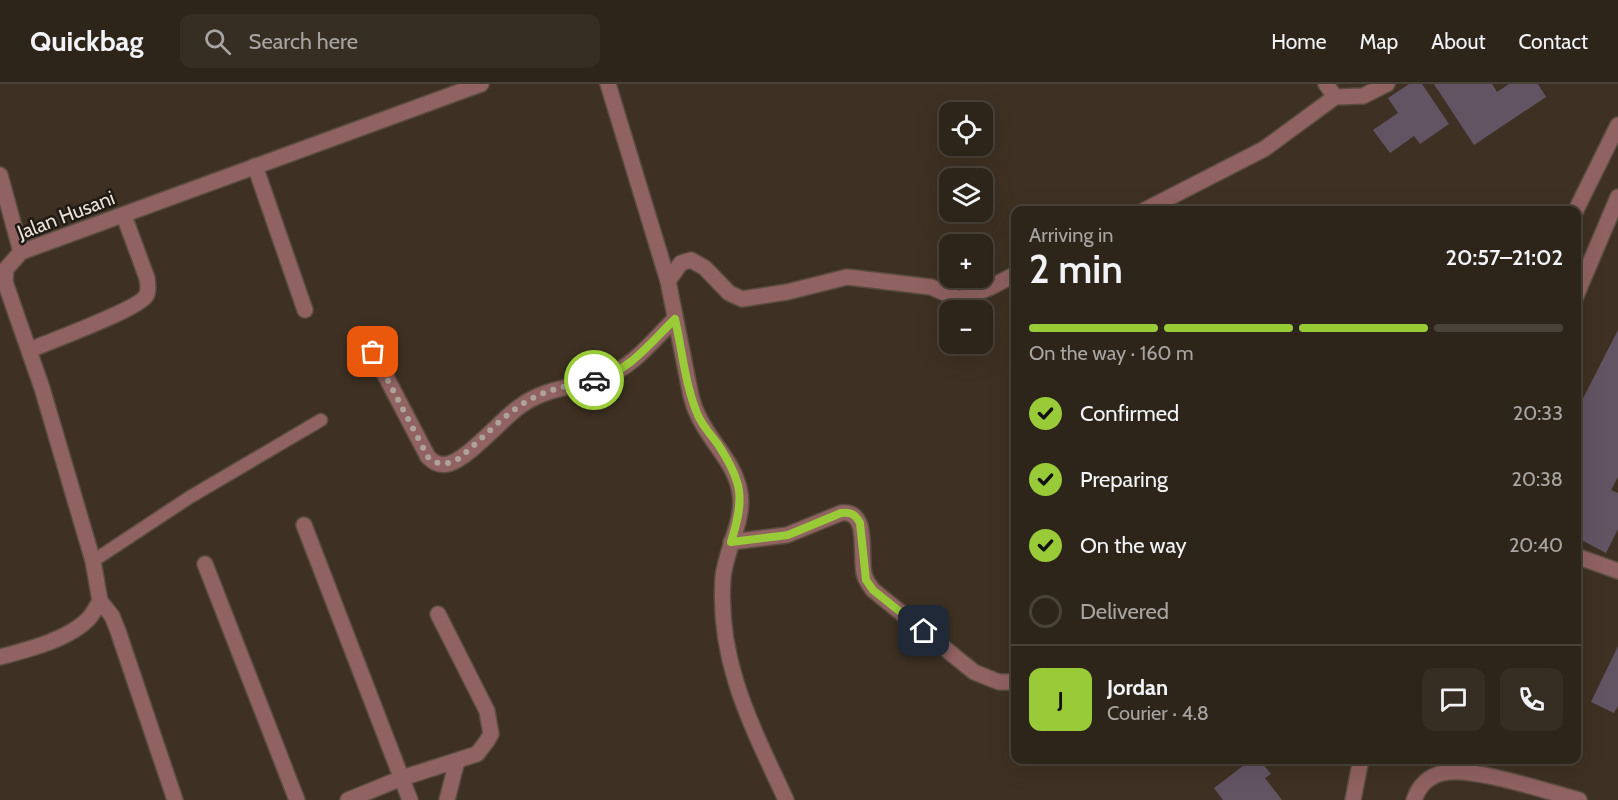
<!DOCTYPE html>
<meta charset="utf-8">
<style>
:root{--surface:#2e251a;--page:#362d23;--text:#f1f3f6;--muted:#a7a5a2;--line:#494239;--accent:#98cb37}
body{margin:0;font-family:Cabin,sans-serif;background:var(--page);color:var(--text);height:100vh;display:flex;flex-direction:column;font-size:22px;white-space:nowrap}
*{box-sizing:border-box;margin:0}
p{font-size:20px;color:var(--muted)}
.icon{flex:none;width:33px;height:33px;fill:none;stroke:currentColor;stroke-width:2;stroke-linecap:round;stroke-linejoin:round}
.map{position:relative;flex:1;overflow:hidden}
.drawer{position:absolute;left:1011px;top:122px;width:570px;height:558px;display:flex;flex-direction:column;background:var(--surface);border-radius:12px;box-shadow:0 6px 24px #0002,0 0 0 2px var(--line)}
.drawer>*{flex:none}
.fabs{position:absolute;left:939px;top:18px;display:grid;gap:12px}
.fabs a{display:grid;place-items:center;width:54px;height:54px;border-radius:12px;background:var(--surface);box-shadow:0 6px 24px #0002,0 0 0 2px var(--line);font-size:30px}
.pin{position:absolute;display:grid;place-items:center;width:51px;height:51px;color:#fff;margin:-26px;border-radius:12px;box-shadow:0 3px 9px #0006}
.courier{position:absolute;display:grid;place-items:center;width:60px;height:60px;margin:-30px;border:4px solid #98cb37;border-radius:50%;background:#fff;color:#222;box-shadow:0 2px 8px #0007}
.overview em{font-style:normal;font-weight:600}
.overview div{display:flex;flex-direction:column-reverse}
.overview{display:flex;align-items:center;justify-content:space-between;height:102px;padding:0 18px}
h1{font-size:39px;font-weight:600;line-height:45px}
.bar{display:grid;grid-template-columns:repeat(4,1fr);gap:9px 6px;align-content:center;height:72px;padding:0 18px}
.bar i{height:8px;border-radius:4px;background:var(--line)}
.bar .on{background:var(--accent)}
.bar p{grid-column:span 4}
.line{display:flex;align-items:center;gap:15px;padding:0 18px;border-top:2px solid var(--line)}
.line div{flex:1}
.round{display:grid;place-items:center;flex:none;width:63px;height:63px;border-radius:12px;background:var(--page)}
ol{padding:0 18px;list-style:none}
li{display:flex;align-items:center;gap:18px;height:66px}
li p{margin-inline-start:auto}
li .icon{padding:6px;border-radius:50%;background:var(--accent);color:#111;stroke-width:4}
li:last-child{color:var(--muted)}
li i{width:33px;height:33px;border:3px solid var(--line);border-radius:50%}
header{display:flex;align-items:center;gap:36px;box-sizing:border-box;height:84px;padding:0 30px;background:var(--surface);border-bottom:2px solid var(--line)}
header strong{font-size:28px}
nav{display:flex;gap:33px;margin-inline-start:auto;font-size:21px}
.search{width:420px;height:54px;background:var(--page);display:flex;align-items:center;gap:15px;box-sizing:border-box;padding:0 21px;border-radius:12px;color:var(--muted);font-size:22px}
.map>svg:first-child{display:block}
.building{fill:#635464}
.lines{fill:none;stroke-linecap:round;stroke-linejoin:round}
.service-casing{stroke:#5a4d40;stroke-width:15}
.minor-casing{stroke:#5a4d40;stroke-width:18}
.service{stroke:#906261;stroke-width:12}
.minor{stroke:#906261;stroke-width:15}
.done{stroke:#aea399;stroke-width:6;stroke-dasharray:0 10.8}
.route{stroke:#98cb37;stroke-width:8}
.labels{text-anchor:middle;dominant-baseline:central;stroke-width:5;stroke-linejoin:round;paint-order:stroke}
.street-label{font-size:20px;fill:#eae1d8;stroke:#201a14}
</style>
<header>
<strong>Quickbag</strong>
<div class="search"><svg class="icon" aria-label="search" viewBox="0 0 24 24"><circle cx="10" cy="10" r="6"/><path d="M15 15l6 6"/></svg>Search here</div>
<nav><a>Home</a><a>Map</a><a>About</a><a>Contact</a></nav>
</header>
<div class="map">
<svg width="1618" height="716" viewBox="0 0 1618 716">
<rect width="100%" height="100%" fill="#3e3123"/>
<!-- building -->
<g class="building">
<path d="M1409 0H1422L1449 40 1420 60 1414 52 1390 69 1373 46 1398 29 1388 14Z"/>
<path d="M1434 0H1492L1497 8 1509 0H1538L1546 13 1474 61Z"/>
<path d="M1618 246V393L1611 406 1618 409V445L1606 469 1576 453V328Z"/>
<path d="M1618 562V622L1614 629 1591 618Z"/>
<path d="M1252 675H1259L1271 690 1265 694 1282 716H1223L1214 704Z"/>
</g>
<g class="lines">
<!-- service casing -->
<g class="service-casing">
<path id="service" d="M93 477 190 413 321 336"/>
</g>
<!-- minor casing -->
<g class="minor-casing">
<g id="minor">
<path d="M608 0 668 197 691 312C693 318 694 324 697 329 709 358 735 377 740 409 745 435 725 468 723 494 717 578 752 642 786 716"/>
<path d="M1326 0 1335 13 1363 12 1387 0"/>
<path d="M255 82 305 226"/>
<path d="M0 91 21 168"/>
<path d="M1145 126 1264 65 1335 13"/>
<path d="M1576 126 1618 41"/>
<path d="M668 197 681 179 691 176 705 184 729 209 742 215 787 208 847 193 931 203 959 215 989 204 1016 190"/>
<path d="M1576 212 1618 113"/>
<path d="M30 266C50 257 137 226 146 212 149 207 148 200 147 194L124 132"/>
<path d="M373 268 428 373C433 378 440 382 448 380 468 375 501 336 519 323 547 302 576 304 605 293 633 283 654 255 675 235"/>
<path d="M304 441 410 716"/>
<path d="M731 458 787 451 841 429C872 426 858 474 865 493 867 498 870 502 873 506L974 588 999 598H1016"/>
<path d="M1576 472 1618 487"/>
<path d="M205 480 297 716"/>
<path d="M100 517 112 532 118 547 175 716"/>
<path d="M0 573C27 566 71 555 90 533 94 528 97 522 100 517L93 477 42 304 5 198 6 185 21 168 481 0"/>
<path d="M348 716 402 694 477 670 487 657 491 650 487 627 438 530"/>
<path d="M447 716 457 677"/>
<path d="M1353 716 1361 675"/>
<path d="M1414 716C1419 702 1428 692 1443 689 1471 682 1549 708 1579 716"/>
</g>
</g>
<!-- service -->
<use href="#service" class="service"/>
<!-- minor -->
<use href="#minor" class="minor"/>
</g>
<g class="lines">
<!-- done -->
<path class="done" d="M373 268 428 373C438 382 446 381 458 375 482 356 507 326 535 313 553 304 574 300 594 296"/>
<!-- route -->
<path class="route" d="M594 296C628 289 651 258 675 235 682 265 685 300 697 329 701 340 710 350 717 359 743 398 745 414 731 458L788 451 841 429C851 428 855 430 860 439L866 496 873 506 924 547"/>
</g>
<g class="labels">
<!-- street labels -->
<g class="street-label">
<text transform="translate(66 131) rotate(-21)">Jalan Husani</text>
</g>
</g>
</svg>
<div class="fabs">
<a><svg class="icon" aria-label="locate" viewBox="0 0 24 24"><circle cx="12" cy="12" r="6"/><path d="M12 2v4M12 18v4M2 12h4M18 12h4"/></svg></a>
<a><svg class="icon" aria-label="layers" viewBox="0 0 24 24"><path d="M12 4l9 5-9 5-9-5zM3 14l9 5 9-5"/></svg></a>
<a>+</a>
<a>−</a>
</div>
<div class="pin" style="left:373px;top:268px;background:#ea580c"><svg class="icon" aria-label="bag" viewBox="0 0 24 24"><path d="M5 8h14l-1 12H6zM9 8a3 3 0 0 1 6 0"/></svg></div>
<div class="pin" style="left:924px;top:547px;background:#1f2937"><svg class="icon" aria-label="home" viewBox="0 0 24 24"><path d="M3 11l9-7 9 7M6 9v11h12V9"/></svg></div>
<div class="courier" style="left:594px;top:296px"><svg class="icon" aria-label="car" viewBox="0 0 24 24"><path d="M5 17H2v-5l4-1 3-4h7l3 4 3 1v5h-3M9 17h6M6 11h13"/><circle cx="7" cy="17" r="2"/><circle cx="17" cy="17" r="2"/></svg></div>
<section class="drawer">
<div class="overview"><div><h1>2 min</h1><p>Arriving in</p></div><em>20:57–21:02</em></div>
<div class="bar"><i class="on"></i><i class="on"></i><i class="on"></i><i></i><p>On the way · 160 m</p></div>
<ol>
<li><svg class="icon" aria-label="check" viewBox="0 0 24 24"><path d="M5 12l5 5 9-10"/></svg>Confirmed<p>20:33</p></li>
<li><svg class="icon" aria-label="check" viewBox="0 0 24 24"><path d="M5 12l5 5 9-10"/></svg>Preparing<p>20:38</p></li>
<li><svg class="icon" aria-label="check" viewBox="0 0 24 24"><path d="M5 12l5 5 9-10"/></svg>On the way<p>20:40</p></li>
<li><i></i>Delivered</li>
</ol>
<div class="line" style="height:108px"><b class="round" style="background:var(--accent);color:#111">J</b><div><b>Jordan</b><p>Courier · 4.8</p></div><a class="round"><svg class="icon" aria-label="chat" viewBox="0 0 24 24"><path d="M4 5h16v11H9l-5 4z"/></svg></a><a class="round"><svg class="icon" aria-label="phone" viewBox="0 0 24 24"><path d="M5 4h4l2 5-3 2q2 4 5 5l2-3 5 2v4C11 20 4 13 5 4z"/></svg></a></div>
</section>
</div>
